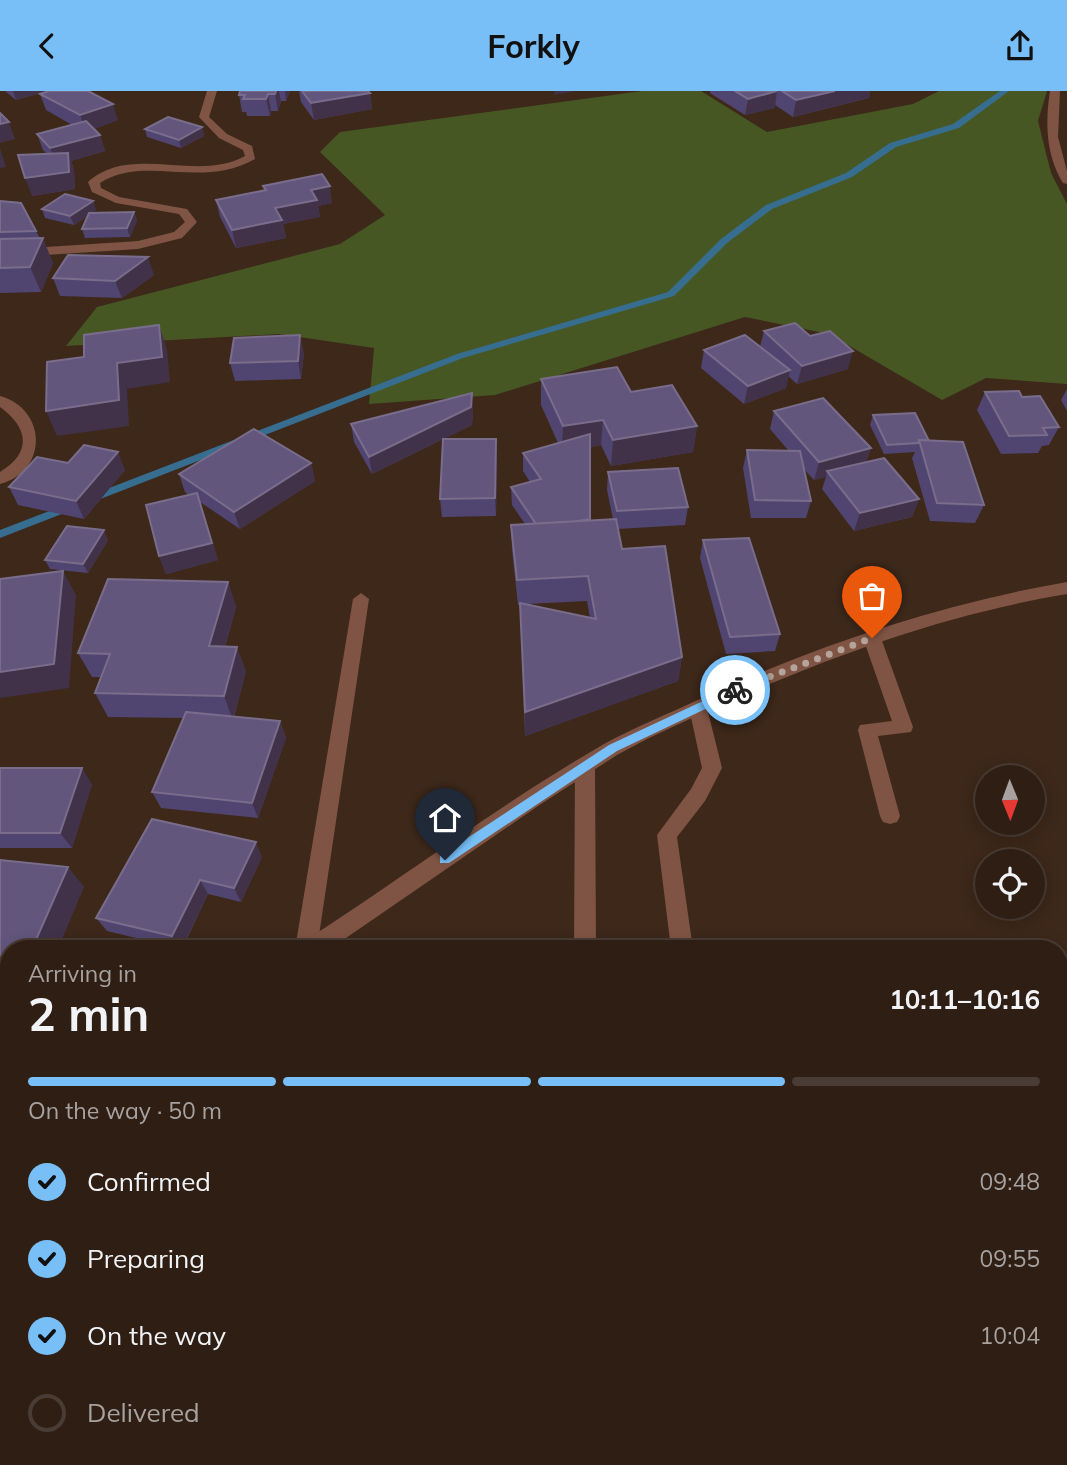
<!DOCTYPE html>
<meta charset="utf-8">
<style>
:root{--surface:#2e1e14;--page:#36271d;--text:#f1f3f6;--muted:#a7a2a0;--line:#493c34;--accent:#78bff7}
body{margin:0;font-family:Mulish,sans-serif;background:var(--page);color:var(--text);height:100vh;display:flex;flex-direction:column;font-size:26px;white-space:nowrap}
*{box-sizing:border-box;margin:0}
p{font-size:23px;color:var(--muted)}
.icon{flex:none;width:38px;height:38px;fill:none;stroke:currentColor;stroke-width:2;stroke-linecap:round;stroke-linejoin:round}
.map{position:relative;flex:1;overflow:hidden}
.drawer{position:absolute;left:0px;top:849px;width:1068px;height:527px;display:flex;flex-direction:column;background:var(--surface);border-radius:28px 28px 0 0;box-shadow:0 4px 18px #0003,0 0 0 2px var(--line)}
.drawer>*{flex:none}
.needle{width:46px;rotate:179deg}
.buttons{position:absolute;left:975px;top:674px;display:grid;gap:14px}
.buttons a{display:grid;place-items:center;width:70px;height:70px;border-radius:50%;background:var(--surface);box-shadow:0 4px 18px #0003,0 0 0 2px var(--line);font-size:35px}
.pin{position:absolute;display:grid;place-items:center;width:60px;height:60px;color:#fff;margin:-72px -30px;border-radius:50% 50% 50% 0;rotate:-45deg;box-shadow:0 0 7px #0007}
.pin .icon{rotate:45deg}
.courier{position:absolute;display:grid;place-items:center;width:70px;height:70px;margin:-35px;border:5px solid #78bff7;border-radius:50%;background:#fff;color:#222;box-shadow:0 2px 9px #0007}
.head em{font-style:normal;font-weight:700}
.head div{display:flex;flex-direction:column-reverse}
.head{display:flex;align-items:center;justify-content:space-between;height:119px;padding:0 28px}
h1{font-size:46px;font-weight:700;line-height:52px}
.bar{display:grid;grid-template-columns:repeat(4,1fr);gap:10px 7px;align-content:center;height:84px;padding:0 28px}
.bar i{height:9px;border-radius:5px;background:var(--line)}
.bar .on{background:var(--accent)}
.bar p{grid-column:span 4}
ol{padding:0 28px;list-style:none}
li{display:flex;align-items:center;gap:21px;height:77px}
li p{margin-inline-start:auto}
li .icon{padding:7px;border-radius:50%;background:var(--accent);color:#111;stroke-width:4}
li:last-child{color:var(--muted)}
li i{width:38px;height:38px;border:4px solid var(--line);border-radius:50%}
header{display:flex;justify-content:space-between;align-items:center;height:91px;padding:0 28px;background:var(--accent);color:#111;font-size:32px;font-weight:700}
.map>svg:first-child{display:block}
.green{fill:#465724}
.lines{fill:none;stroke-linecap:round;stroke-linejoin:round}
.stream{fill:#376e90;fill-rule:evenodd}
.service{fill:#7f5444;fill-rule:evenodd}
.minor{fill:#7f5444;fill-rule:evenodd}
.tertiary{fill:#7f5444;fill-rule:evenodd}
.wall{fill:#504570;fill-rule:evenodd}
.shaded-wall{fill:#413249}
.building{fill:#62567c;stroke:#796d8b;stroke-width:2}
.route{fill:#78bff7}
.done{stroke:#b4a499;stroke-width:7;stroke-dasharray:0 12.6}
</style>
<header><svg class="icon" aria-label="back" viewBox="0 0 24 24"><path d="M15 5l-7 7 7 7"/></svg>Forkly<svg class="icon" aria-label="share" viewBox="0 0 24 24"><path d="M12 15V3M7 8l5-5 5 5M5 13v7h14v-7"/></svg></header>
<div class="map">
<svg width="1067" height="1374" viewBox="0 0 1067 1374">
<rect width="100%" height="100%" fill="#3d281a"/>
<!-- green -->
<g class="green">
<path d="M642 0H701L767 41 913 13 939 0H1047L1038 30 1051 82 1067 113V293L986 287 942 309 829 243 745 226 495 304 369 313 374 257 279 243 66 255 97 216 340 153 385 124 320 61 340 41Z"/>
<path d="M118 1367H529L527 1374H104Z"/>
</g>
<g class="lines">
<!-- stream -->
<path class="stream" d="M1000 0H1009L959 37 896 56 852 86 772 118 727 152 674 205 463 267 0 447V439L457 263 668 201 721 148 766 114 846 82 890 52 953 33Z"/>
<!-- service -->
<g class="service">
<path d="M361 502 369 508 317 858H295L353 508Z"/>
<path d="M872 541 878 542 881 547 913 636 911 641 878 645 900 725 897 731 890 733 883 731 880 725 858 639 860 634 892 630 863 547 866 542Z"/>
<path d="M698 610 704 612 707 617 722 677 705 710 677 746 693 858H671L657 744 691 698 702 677 689 617 692 612Z"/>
<path d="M585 667 592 670 595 675 596 858H574L575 675 578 670Z"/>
</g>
<!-- minor -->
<g class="minor">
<path d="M207 0H217L209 26 227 43 252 55 255 68C200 99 145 63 100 92L101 97 119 106 187 118 197 131 182 147 138 158 0 167V159L138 150 174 141 185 131 179 123 116 112 92 101 88 91C131 52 197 92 245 65L243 59 219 47 199 26Z"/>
<path d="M1050 0H1060L1058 46 1067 80V93L1063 92C1046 64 1045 32 1050 0Z"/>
<path d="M0 305C47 318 49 380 0 393V381C32 362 29 337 0 316Z"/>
<path d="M1067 1116V1142L1059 1145V1119Z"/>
<path d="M1059 1200 1067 1203V1322L1059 1325Z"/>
<path d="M9 1347V1367H21L13 1374H0V1350Z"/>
<path d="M1059 1355 1063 1357 1066 1374H1038L1039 1367H1059Z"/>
<path d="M155 1367H183L184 1374H156Z"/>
<path d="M620 1367H648L645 1374H617Z"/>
</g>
<!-- tertiary -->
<g class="tertiary">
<path d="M1067 491V503C918 528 782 584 647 648L617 664 541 713 330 858H300L303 851C404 786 500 713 604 653 635 636 668 623 700 608 818 554 939 513 1067 491Z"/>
<path d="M9 1079V1109L0 1112V1082Z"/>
</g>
</g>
<!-- wall -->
<g class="wall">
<path d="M5 0H48L16 9Z"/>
<path d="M240 0H290L286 10H281L278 20H271L270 25H247L246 21H242L239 4Z"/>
<path d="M299 0H368L370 2 372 18 314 29 301 11Z"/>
<path d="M710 0H870L869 7 793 26 775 14V17L745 24 710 2Z"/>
<path d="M40 3 118 29 94 38 100 44 105 60 71 70 74 79 75 98 32 105 47 63 43 59 37 43 72 34 46 19Z"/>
<path d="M202 36 204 45 181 57 147 46 145 38Z"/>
<path d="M263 95 332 112 318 115 320 126 283 133 286 147 236 157 220 126 216 109 264 99Z"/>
<path d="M0 110 36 140 53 172 41 201 0 202Z"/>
<path d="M93 110 96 119 91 122 134 121 137 130 130 146 85 147 82 138 89 124 74 134 45 127 42 118Z"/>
<path d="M154 184 122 207 60 205 53 187Z"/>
<path d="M764 240 848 278 797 293 788 285 786 297 744 313 701 277 704 259 760 256Z"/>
<path d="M304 262 301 288 235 290 230 272Z"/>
<path d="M541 288 631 301 697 335 693 361 611 375 601 354 590 356V430L613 428 607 399 608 381 688 416 685 434 618 438 622 458 682 566 678 590 525 645 520 514H518L512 459 511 434 525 433 512 414 511 396 530 391 523 380V362L558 352 541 314ZM587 510 590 527 527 513Z"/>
<path d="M1067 298V320L1061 309Z"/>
<path d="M985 301 1022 306 1059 336 1049 354 1042 355 1038 362 1001 363 977 319Z"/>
<path d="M473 320 472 334 372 383 354 351 351 333Z"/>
<path d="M774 320 871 357 866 371 919 408 912 426 854 440 822 398 826 386 814 389 804 378 811 410 806 427H751L743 377 747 359H788L770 338Z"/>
<path d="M873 324 929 350 984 414 975 432 930 430 912 367 915 361 884 363 870 334Z"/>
<path d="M497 366 496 425 442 426 440 408Z"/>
<path d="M68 372 125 379 84 428 18 414 9 396Z"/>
<path d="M311 372 315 390 240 438 200 411 218 469 166 483 159 465 189 404 185 401 179 383Z"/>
<path d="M108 449 88 482 50 478 45 469Z"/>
<path d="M703 449 780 543 775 560 726 563 700 467Z"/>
<path d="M228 491 236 516 225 556 246 580 234 626 280 630 286 647 258 727 161 717 152 701 183 627 108 626 95 602 101 586H92L78 562Z"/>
<path d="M0 677 92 693 72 757H0Z"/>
<path d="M262 766 241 811 208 803 182 858 107 840 96 827Z"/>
<path d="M0 769 84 796 9 858V902L0 901Z"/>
<path d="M666 1367H1017L1016 1374H663Z"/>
</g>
<!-- shaded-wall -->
<g class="shaded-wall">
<path d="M13 0H48L16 9Z"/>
<path d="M276 0H279L281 10 278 20 275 3Z"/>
<path d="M285 0H290L286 10Z"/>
<path d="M555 0H575L554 4Z"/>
<path d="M777 0 775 17 745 24 748 8Z"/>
<path d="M835 0H870L869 7 793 26 796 9Z"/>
<path d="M370 2 372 18 314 29 311 12Z"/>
<path d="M268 3 271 20 270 25 266 8Z"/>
<path d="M113 13 118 29 86 41 80 24Z"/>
<path d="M9 31 15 48 0 52V33Z"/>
<path d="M202 36 204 45 181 57 179 49Z"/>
<path d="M100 44 105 60 71 70 74 79 75 98 32 105 25 87 57 74 50 57Z"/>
<path d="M0 57 6 76 0 77Z"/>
<path d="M330 95 332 112 318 115 320 126 283 133 286 147 236 157 232 139 311 99Z"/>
<path d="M93 110 96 119 74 134 70 125Z"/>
<path d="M134 121 137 130 130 146 127 137Z"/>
<path d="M43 147 53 172 41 201 30 176Z"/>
<path d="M148 166 154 184 122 207 115 190Z"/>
<path d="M159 234 167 259 170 291 127 298 129 335 57 345 46 320 117 272Z"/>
<path d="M300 244 304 262 301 288 298 270Z"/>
<path d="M853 260 848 278 797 293 802 275Z"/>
<path d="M790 279 786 297 744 313 748 295Z"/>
<path d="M472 302 473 320 472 334 372 383 369 366Z"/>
<path d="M603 329 601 354 562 360 563 335Z"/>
<path d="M697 335 693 361 611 375 613 349Z"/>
<path d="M496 348 497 366 496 425 495 407Z"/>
<path d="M871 357 865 375 827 380 826 386 814 389 819 371Z"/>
<path d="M118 361 125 379 84 428 76 410Z"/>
<path d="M311 372 315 390 240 438 234 421Z"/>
<path d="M197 402 218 469 166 483 159 465Z"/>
<path d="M919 408 912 426 854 440 860 422Z"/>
<path d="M104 439 108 449 88 482 83 473Z"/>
<path d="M63 480 76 504 69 597 0 607V581Z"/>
<path d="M228 491 236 516 218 580 209 555Z"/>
<path d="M237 556 246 580 233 629 224 605Z"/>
<path d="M682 566 678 590 525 645V621Z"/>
<path d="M280 630 286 647 258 727 252 712Z"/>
<path d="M82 677 92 693 72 757 60 742Z"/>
<path d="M256 751 262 766 241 811 234 797Z"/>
<path d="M68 776 84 796 58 858H32Z"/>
<path d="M200 789 208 803 181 858 172 845Z"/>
<path d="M0 952 5 956 0 968Z"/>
<path d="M1067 1049V1053L1059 1056V1052Z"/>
</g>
<!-- building -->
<g class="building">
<path d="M49 0H88L113 13 80 24 40 3Z"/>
<path d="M240 0H276L275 3H268L266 8H243L245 4H239Z"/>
<path d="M302 0H368L370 2 311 12Z"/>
<path d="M735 0H777L748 8Z"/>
<path d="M782 0H835L796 9Z"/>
<path d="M0 22 9 31 0 33Z"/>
<path d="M168 26 202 36 179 49 145 38Z"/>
<path d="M86 30 100 44 50 57 37 43Z"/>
<path d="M68 62 69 81 25 87 18 64Z"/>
<path d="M322 83 330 95 311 99 317 109 275 117 282 129 232 139 216 109 266 99 263 95Z"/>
<path d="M65 103 93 110 70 125 42 118Z"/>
<path d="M0 110 21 112 36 140 0 141Z"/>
<path d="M134 121 127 137 82 138 89 122Z"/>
<path d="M43 147 30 176 0 177V148Z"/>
<path d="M68 164 148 166 115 190 53 187Z"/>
<path d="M795 232 810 245 830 240 853 260 802 275 764 240Z"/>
<path d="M159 234 162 266 117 272 119 309 46 320 47 271 84 266V244Z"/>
<path d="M300 244 298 270 230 272 234 247Z"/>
<path d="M745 244 790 279 748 295 704 259Z"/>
<path d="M617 276 631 301 672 294 697 335 613 349 603 329 563 335 541 288Z"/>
<path d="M1019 300 1022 306 1040 305 1059 336 1043 337 1047 344 1009 345 985 301Z"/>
<path d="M472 302 471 316 369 366 351 333Z"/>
<path d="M823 307 871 357 819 371 774 320Z"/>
<path d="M915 322 929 350 919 349 918 352 887 354 873 324Z"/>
<path d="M254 338 311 372 234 421 179 383Z"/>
<path d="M590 343V428L572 431 536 433 511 396 541 388 523 362Z"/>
<path d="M443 348H496L495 407 440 408Z"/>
<path d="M919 349 963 351 984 414 937 412Z"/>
<path d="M84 354 118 361 76 410 9 396 37 366 68 372Z"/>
<path d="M747 359 800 360 811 410 755 409Z"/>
<path d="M884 367 919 408 860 422 827 380Z"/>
<path d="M678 377 688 416 617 420 608 381Z"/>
<path d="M197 402 212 452 159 465 146 414Z"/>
<path d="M616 428 622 458 665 455 682 566 525 621 520 512 596 528 588 485 517 489 511 434Z"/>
<path d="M67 435 104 439 83 473 45 469Z"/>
<path d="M749 447 780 543 730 546 703 449Z"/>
<path d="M63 480 54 573 0 581V488Z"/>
<path d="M108 488 228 491 209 555 237 556 224 605 95 602 110 563 78 562Z"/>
<path d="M186 621 280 630 252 712 152 701Z"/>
<path d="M0 677H82L60 742H0Z"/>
<path d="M152 728 256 751 234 797 200 789 172 845 96 827Z"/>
<path d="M0 769 68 776 32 858H9V886L0 885Z"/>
<path d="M1059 931 1067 943V1049L1059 1052Z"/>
<path d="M674 1367H1017L1016 1374H671Z"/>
</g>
<!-- route -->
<path class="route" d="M735 595 739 596V602L617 660 449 772H440V765L609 654Z"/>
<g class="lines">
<!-- done -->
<path class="done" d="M735 599 872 547"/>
</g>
</svg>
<div class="buttons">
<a><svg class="needle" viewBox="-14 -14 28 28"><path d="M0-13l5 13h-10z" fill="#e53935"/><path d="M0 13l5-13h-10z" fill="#a7a2a0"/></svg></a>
<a><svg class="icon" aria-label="locate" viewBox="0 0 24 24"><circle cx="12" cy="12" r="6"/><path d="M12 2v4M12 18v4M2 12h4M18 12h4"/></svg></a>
</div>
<div class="pin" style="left:872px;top:547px;background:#ea580c"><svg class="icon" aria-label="bag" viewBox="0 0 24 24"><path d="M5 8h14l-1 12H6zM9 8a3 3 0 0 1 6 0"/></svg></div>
<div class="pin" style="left:445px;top:769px;background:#1f2937"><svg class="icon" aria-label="home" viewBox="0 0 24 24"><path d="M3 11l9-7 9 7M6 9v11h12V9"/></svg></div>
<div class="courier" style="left:735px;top:599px"><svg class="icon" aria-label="bike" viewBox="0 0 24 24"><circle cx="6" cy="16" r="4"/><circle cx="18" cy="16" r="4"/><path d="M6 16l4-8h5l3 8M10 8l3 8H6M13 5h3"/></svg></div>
<section class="drawer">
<div class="head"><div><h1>2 min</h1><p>Arriving in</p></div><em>10:11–10:16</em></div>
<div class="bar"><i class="on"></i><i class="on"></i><i class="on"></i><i></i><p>On the way · 50 m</p></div>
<ol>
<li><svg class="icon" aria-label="check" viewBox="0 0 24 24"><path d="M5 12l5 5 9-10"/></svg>Confirmed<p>09:48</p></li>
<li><svg class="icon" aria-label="check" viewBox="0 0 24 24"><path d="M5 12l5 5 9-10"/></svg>Preparing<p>09:55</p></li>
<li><svg class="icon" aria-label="check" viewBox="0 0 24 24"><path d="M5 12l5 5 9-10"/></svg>On the way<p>10:04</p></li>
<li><i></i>Delivered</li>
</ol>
</section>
</div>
